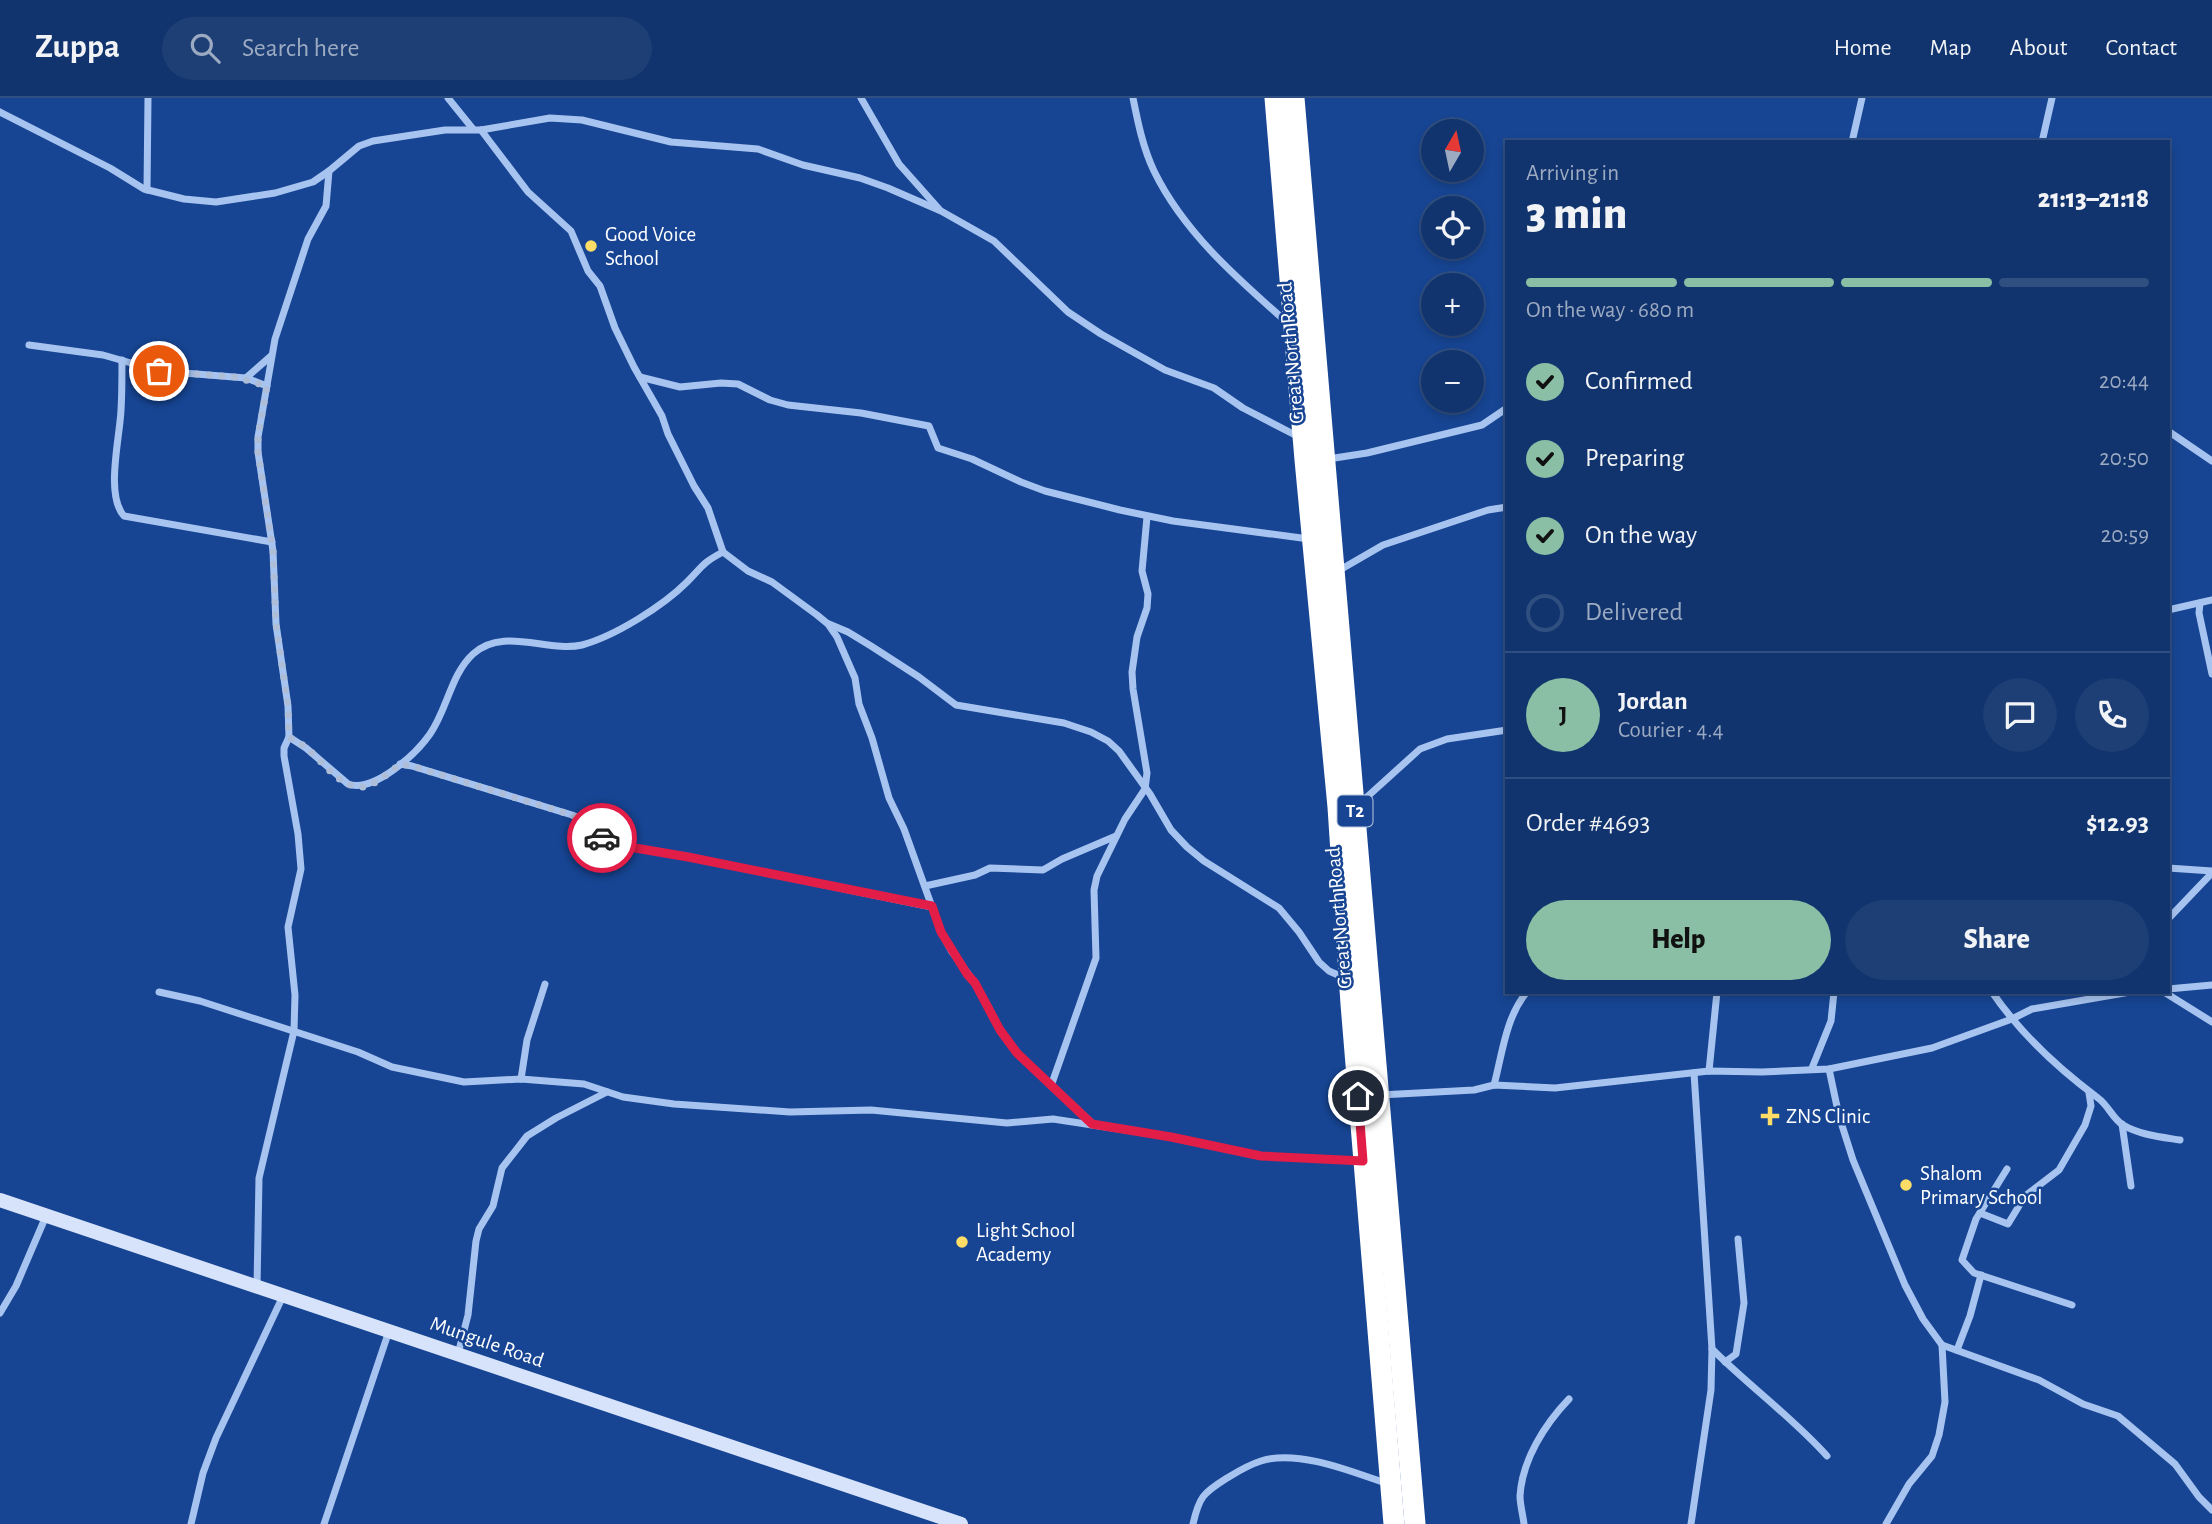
<!DOCTYPE html>
<meta charset="utf-8">
<style>
:root{--surface:#11346e;--page:#1e3f76;--text:#f1f3f6;--muted:#9caac2;--line:#304f81;--accent:#8abfa5}
body{margin:0;font-family:"Alegreya Sans",sans-serif;background:var(--page);color:var(--text);height:100vh;display:flex;flex-direction:column;font-size:26px;white-space:nowrap}
*{box-sizing:border-box;margin:0}
p{font-size:23px;color:var(--muted)}
.icon{flex:none;width:38px;height:38px;fill:none;stroke:currentColor;stroke-width:2;stroke-linecap:round;stroke-linejoin:round}
.map{position:relative;flex:1;overflow:hidden}
.details{position:absolute;left:1505px;top:42px;width:665px;height:854px;display:flex;flex-direction:column;background:var(--surface);border-radius:0px;box-shadow:0 4px 10px #0003,0 0 0 2px var(--line)}
.details>*{flex:none}
.needle{width:46px;rotate:9deg}
.fabs{position:absolute;left:1421px;top:21px;display:grid;gap:14px}
.fabs a{display:grid;place-items:center;width:63px;height:63px;border-radius:50%;background:var(--surface);box-shadow:0 4px 10px #0003,0 0 0 2px var(--line);font-size:35px}
.pin{position:absolute;display:grid;place-items:center;width:60px;height:60px;color:#fff;margin:-30px;border:4px solid #fff;border-radius:50%;box-shadow:0 2px 7px #0007}
.courier{position:absolute;display:grid;place-items:center;width:70px;height:70px;margin:-35px;border:5px solid #e11d48;border-radius:50%;background:#fff;color:#222;box-shadow:0 2px 9px #0007}
.headline em{font-style:normal;font-weight:800}
.headline div{display:flex;flex-direction:column-reverse}
.headline{display:flex;align-items:center;justify-content:space-between;height:119px;padding:0 21px}
h1{font-size:46px;font-weight:800;line-height:52px}
.bar{display:grid;grid-template-columns:repeat(4,1fr);gap:10px 7px;align-content:center;height:84px;padding:0 21px}
.bar i{height:9px;border-radius:5px;background:var(--line)}
.bar .current{background:var(--accent)}
.bar p{grid-column:span 4}
.line{display:flex;align-items:center;gap:18px;padding:0 21px;border-top:2px solid var(--line)}
.line div{flex:1}
.round{display:grid;place-items:center;flex:none;width:74px;height:74px;border-radius:37px;background:var(--page)}
ol{padding:0 21px;list-style:none}
li{display:flex;align-items:center;gap:21px;height:77px}
li p{margin-inline-start:auto}
li .icon{padding:7px;border-radius:50%;background:var(--accent);color:#111;stroke-width:4}
li:last-child{color:var(--muted)}
li i{width:38px;height:38px;border:4px solid var(--line);border-radius:50%}
.button{display:flex;gap:14px;margin-top:auto;padding:14px 21px}
.button a{flex:1;height:80px;border-radius:42px;background:var(--accent);color:#111;font-size:28px;font-weight:800;line-height:80px;text-align:center}
.button a+a{background:var(--page);color:var(--text)}
header{display:flex;align-items:center;gap:42px;box-sizing:border-box;height:98px;padding:0 35px;background:var(--surface);border-bottom:2px solid var(--line)}
header strong{font-size:33px}
nav{display:flex;gap:38px;margin-inline-start:auto;font-size:24px}
.search{width:490px;height:63px;background:var(--page);display:flex;align-items:center;gap:18px;box-sizing:border-box;padding:0 24px;border-radius:38px;color:var(--muted);font-size:26px}
.map>svg:first-child{display:block}
.lines{fill:none;stroke-linecap:round;stroke-linejoin:round}
.street{stroke:#a7c4f0;stroke-width:7}
.secondary{stroke:#d6e3fb;stroke-width:14}
.highway{stroke:#fff;stroke-width:21}
.done{stroke:#aebed9;stroke-width:7;stroke-dasharray:0 12.6}
.route{stroke:#e11d48;stroke-width:9}
.poi-dot{fill:#ffdd67;stroke:#174593;stroke-width:2.5}
.labels{text-anchor:middle;dominant-baseline:central;stroke-width:5;stroke-linejoin:round;paint-order:stroke}
.shield{fill:#174593;stroke:#b9c7df;stroke-width:2}
.shield-label{font-size:19px;font-weight:bold;fill:#fff}
.poi-label{font-size:21px;fill:#fff;stroke:#174593;text-anchor:start}
.street-label{font-size:21px;fill:#fff;stroke:#174593}
</style>
<header>
<strong>Zuppa</strong>
<div class="search"><svg class="icon" aria-label="search" viewBox="0 0 24 24"><circle cx="10" cy="10" r="6"/><path d="M15 15l6 6"/></svg>Search here</div>
<nav><a>Home</a><a>Map</a><a>About</a><a>Contact</a></nav>
</header>
<div class="map">
<svg width="2212" height="1426" viewBox="0 0 2212 1426">
<rect width="100%" height="100%" fill="#174593"/>
<g class="lines">
<!-- street -->
<g class="street">
<path d="M448 0 473 31"/>
<path d="M861 0 899 66 939 111"/>
<path d="M1133 0C1138 25 1143 50 1154 73 1184 135 1239 182 1290 227"/>
<path d="M0 14 110 70 144 91 184 101 216 104 275 95 313 84 329 73"/>
<path d="M481 32 528 94 571 133 588 173 600 188 615 230 634 269 662 318 668 336 694 388 708 410 723 454 748 473 772 484 817 517 828 526 837 539 855 580 859 606 872 640 889 700 904 731 941 834 952 854 975 885 1000 932 1017 955 1092 1025"/>
<path d="M1852 44 1862 0"/>
<path d="M2042 44 2052 0"/>
<path d="M147 92 148 0"/>
<path d="M29 247 103 257 159 273 246 280 267 288"/>
<path d="M122 262C122 279 122 295 121 312 120 339 105 397 124 418L272 444"/>
<path d="M640 279 680 289 721 285 738 286 770 302 788 307 861 315 929 328 938 350 972 361 1021 384 1045 393 1120 412 1173 423 1309 441"/>
<path d="M246 280 271 258"/>
<path d="M2168 333 2212 363"/>
<path d="M1328 361 1367 355 1482 327 1507 310"/>
<path d="M1338 473 1383 447 1488 412 1507 409"/>
<path d="M2200 505 2199 515 2212 576"/>
<path d="M2168 512 2212 502"/>
<path d="M829 526 848 534 871 548 919 579 956 607 1064 625 1091 634 1108 643 1119 653 1150 696 1171 732 1187 749 1204 763 1279 810 1299 834 1319 864 1329 873 1347 881"/>
<path d="M289 639 306 650 348 686C374 695 416 656 430 636 447 612 451 576 473 556 503 528 548 555 582 547 615 538 663 508 687 484 703 468 702 465 723 454"/>
<path d="M400 666 412 668 572 717 587 724 606 745 688 759 932 809"/>
<path d="M1357 708 1420 651 1447 641 1507 632"/>
<path d="M2168 770 2212 773"/>
<path d="M925 788 975 777 990 770 1043 772 1062 761 1116 738"/>
<path d="M2168 821 2212 775"/>
<path d="M2168 891 2212 887"/>
<path d="M159 894 200 903 358 954 392 969 464 984 521 981 584 986 623 999 674 1006 790 1014 871 1012 1007 1025 1053 1021 1171 1039 1261 1058 1363 1063"/>
<path d="M1992 894C2020 935 2059 971 2098 1000 2108 1007 2113 1021 2123 1027 2140 1037 2161 1039 2180 1042"/>
<path d="M2164 894 2212 924"/>
<path d="M1812 970 1831 923 1834 894"/>
<path d="M1829 971 1839 1018 1853 1062 1905 1187 1923 1221 1942 1247 1945 1304 1939 1337 1932 1358 1909 1386 1886 1426"/>
<path d="M1709 973 1717 894"/>
<path d="M521 981 527 942 545 886"/>
<path d="M1494 987C1502 957 1506 918 1527 894"/>
<path d="M1051 988 1096 860 1094 792 1097 778 1125 721 1145 691 1147 675 1133 591 1132 574 1137 539 1147 510 1148 496 1142 473 1147 419"/>
<path d="M1380 997 1474 992 1494 987 1555 990 1709 973 1762 974 1829 971 1932 950 2012 921 2032 911 2130 894"/>
<path d="M2122 1026 2131 1088"/>
<path d="M2007 1071 1976 1121 1962 1162 1974 1175 2072 1207"/>
<path d="M1980 1115 2008 1126 2025 1098 2059 1072 2085 1027 2091 1008 2089 995"/>
<path d="M257 1189 259 1080 294 933 295 897 288 829 301 771 298 736 284 658V650L289 639 288 608 276 526 273 453 258 354V339L275 241 308 141 326 108 329 73 359 48 373 43 445 32H481L550 20 582 22 671 44 758 51 803 67 860 80 888 90 941 113 994 143 1068 214 1101 236 1165 272 1214 290 1243 310 1299 339"/>
<path d="M0 1215 16 1188 46 1118"/>
<path d="M1942 1247 2039 1282 2083 1306 2118 1318 2175 1366 2199 1399 2212 1412"/>
<path d="M1712 1251C1749 1288 1792 1319 1827 1358"/>
<path d="M1957 1252 1970 1218 1981 1177"/>
<path d="M458 1256 468 1217 476 1143 479 1131 493 1108 502 1070 527 1038 556 1020 607 994"/>
<path d="M1725 1264 1736 1256 1744 1205 1738 1141"/>
<path d="M191 1426 203 1375 216 1340 283 1198"/>
<path d="M324 1426 389 1233"/>
<path d="M1193 1426C1199 1399 1203 1395 1227 1380 1237 1374 1248 1367 1261 1363 1298 1351 1353 1374 1388 1386"/>
<path d="M1524 1426C1523 1417 1520 1407 1520 1398 1522 1362 1545 1326 1569 1301"/>
<path d="M1691 1426 1711 1292 1712 1251 1694 975"/>
</g>
<!-- secondary -->
<path class="secondary" d="M0 1102 961 1426"/>
<!-- highway -->
<g class="highway">
<path d="M1275 0 1305 362 1338 709 1351 906 1394 1426"/>
<path d="M1294 0 1415 1426"/>
</g>
</g>
<g class="lines">
<!-- done -->
<path class="done" d="M159 273 235 279 267 288 258 339V354L273 453 276 526 288 608 289 639C295 643 302 646 308 651 323 664 344 695 367 688 379 684 390 674 400 666L412 668 572 717 587 724 602 740"/>
<!-- route -->
<path class="route" d="M602 740 606 745 688 759 932 808 941 834 967 876 975 885 1000 932 1017 955 1092 1026 1171 1039 1261 1058 1363 1063 1358 998"/>
</g>
<!-- markers -->
<g class="poi-dot">
<circle cx="591" cy="148" r="7"/>
<path d="M1766.5 1007.5h7v7h7v7h-7v7h-7v-7h-7v-7h7z"/>
<circle cx="1906" cy="1087" r="7"/>
<circle cx="962" cy="1144" r="7"/>
</g>
<g class="labels">
<!-- shield labels -->
<rect class="shield" x="1337.5" y="697.5" width="35" height="31" rx="5"/>
<g class="shield-label">
<text x="1355" y="713">T2</text>
</g>
<!-- poi labels -->
<g class="poi-label">
<text x="605" y="136">Good Voice<tspan x="605" dy="24">School</tspan></text>
<text x="1786" y="1018">ZNS Clinic</text>
<text x="1920" y="1075">Shalom<tspan x="1920" dy="24">Primary School</tspan></text>
<text x="976" y="1132">Light School<tspan x="976" dy="24">Academy</tspan></text>
</g>
<!-- street labels -->
<g class="street-label">
<text transform="translate(1291 255) rotate(-95)">Great North Road</text>
<text transform="translate(1339 820) rotate(-95)">Great North Road</text>
<text transform="translate(487 1244) rotate(19)">Mungule Road</text>
</g>
</g>
</svg>
<div class="fabs">
<a><svg class="needle" viewBox="-14 -14 28 28"><path d="M0-13l5 13h-10z" fill="#e53935"/><path d="M0 13l5-13h-10z" fill="#9caac2"/></svg></a>
<a><svg class="icon" aria-label="locate" viewBox="0 0 24 24"><circle cx="12" cy="12" r="6"/><path d="M12 2v4M12 18v4M2 12h4M18 12h4"/></svg></a>
<a>+</a>
<a>−</a>
</div>
<div class="pin" style="left:159px;top:273px;background:#ea580c"><svg class="icon" aria-label="bag" viewBox="0 0 24 24"><path d="M5 8h14l-1 12H6zM9 8a3 3 0 0 1 6 0"/></svg></div>
<div class="pin" style="left:1358px;top:998px;background:#1f2937"><svg class="icon" aria-label="home" viewBox="0 0 24 24"><path d="M3 11l9-7 9 7M6 9v11h12V9"/></svg></div>
<div class="courier" style="left:602px;top:740px"><svg class="icon" aria-label="car" viewBox="0 0 24 24"><path d="M5 17H2v-5l4-1 3-4h7l3 4 3 1v5h-3M9 17h6M6 11h13"/><circle cx="7" cy="17" r="2"/><circle cx="17" cy="17" r="2"/></svg></div>
<section class="details">
<div class="headline"><div><h1>3 min</h1><p>Arriving in</p></div><em>21:13–21:18</em></div>
<div class="bar"><i class="current"></i><i class="current"></i><i class="current"></i><i></i><p>On the way · 680 m</p></div>
<ol>
<li><svg class="icon" aria-label="check" viewBox="0 0 24 24"><path d="M5 12l5 5 9-10"/></svg>Confirmed<p>20:44</p></li>
<li><svg class="icon" aria-label="check" viewBox="0 0 24 24"><path d="M5 12l5 5 9-10"/></svg>Preparing<p>20:50</p></li>
<li><svg class="icon" aria-label="check" viewBox="0 0 24 24"><path d="M5 12l5 5 9-10"/></svg>On the way<p>20:59</p></li>
<li><i></i>Delivered</li>
</ol>
<div class="line" style="height:126px"><b class="round" style="background:var(--accent);color:#111">J</b><div><b>Jordan</b><p>Courier · 4.4</p></div><a class="round"><svg class="icon" aria-label="chat" viewBox="0 0 24 24"><path d="M4 5h16v11H9l-5 4z"/></svg></a><a class="round"><svg class="icon" aria-label="phone" viewBox="0 0 24 24"><path d="M5 4h4l2 5-3 2q2 4 5 5l2-3 5 2v4C11 20 4 13 5 4z"/></svg></a></div>
<div class="line" style="height:91px"><div>Order #4693</div><b>$12.93</b></div>
<div class="button"><a>Help</a><a>Share</a></div>
</section>
</div>
